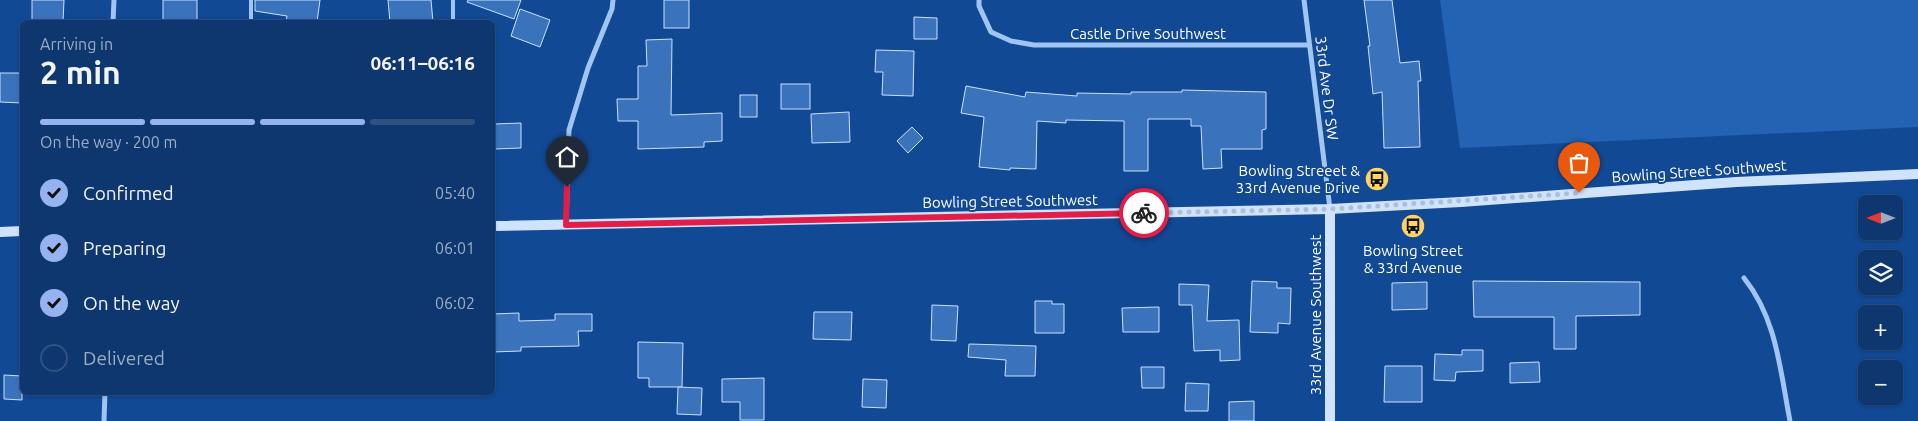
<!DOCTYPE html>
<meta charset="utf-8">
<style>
:root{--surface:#0e376f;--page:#1c4277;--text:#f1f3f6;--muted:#9bacc3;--line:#2e5182;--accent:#95b2f1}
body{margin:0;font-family:Ubuntu,sans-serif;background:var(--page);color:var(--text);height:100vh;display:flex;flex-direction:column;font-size:19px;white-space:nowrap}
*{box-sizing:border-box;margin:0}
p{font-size:16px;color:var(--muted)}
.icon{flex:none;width:28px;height:28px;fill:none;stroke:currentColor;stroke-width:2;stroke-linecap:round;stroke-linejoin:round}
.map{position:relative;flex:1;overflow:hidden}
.details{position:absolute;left:20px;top:20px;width:475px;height:375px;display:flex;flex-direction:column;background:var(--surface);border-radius:8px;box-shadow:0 1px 4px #0004,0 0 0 1px var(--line)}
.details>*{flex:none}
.needle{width:32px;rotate:270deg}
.controls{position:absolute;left:1858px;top:195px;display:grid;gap:10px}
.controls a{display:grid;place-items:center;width:45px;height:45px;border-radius:8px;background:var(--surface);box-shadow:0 1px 4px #0004,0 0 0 1px var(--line);font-size:25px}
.pin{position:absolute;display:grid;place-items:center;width:42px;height:42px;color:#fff;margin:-51px -21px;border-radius:50% 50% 50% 0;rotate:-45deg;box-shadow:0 0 5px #0007}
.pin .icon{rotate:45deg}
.courier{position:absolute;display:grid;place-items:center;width:50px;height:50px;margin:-25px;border:4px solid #e11d48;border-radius:50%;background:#fff;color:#222;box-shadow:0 1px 6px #0007}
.summary em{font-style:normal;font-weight:700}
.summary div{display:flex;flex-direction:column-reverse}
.summary{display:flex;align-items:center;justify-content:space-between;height:85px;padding:0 20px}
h1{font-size:32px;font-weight:700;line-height:38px}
.bar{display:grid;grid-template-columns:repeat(4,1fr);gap:8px 5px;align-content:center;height:60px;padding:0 20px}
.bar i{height:6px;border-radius:4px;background:var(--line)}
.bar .active{background:var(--accent)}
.bar p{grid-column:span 4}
ol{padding:0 20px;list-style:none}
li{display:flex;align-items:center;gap:15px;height:55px}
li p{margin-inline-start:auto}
li .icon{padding:5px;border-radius:50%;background:var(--accent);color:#111;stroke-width:4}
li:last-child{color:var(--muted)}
li i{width:28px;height:28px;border:2px solid var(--line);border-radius:50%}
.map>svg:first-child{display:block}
.green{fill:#2462b3}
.building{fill:#3b72bc;stroke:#c9e0fd}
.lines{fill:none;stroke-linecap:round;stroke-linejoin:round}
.lane{stroke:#a1c5f2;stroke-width:4}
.street{stroke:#a1c5f2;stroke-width:5}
.secondary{stroke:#d0e3fc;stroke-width:10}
.done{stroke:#acbfda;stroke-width:5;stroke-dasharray:0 9}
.route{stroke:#e11d48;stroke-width:6}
.labels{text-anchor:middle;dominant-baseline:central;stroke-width:4;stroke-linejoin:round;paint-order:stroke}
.street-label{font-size:15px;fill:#fff;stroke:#124994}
.poi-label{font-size:15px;fill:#fff;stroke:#124994;text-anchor:end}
</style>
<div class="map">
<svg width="1918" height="421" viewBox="0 0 1918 421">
<rect width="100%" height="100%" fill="#124994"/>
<!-- green -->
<path class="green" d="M1440 0H1918V127L1460 148Z"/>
<!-- building -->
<g class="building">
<path d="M32 0H64L63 22H32Z"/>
<rect x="163" y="0" width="34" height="22"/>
<path d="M255 0H320L317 22H286L287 16 255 11Z"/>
<path d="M388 0H431L433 22H390Z"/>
<path d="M468 0H521L514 19 467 2Z"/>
<rect x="664" y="0" width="25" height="28"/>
<path d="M1364 0H1392L1400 63 1419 61 1421 81H1418L1420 147 1384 148 1382 92 1373 94 1368 46H1370Z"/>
<path d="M520 9 550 20 540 47 511 36Z"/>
<path d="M914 17 937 18V39H914Z"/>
<path d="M672 39 671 115 722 113V141L704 142V147L638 149V121H618L617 99H638V66H647L646 40Z"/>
<path d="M876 50 914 51 913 96 882 95 883 72H875Z"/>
<path d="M0 73H22V103L0 102Z"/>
<rect x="781" y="84" width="29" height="25"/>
<path d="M966 86 1025 97 1026 92 1077 96V93L1131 94V92H1182V90L1266 92V129L1262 130V149H1221L1222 168 1203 169 1201 126H1191V119H1148V171H1124V121L1066 120V123L1037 121 1036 169 1010 168V170L979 167 984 117 961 113Z"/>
<rect x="740" y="95" width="17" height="22"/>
<path d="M849 112 850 142 812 143 811 114Z"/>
<path d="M521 123V148L495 149 494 124Z"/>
<path d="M912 127 923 138 908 153 897 141Z"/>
<path d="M1252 281 1277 282V288H1291L1290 324 1278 323V333L1250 332Z"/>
<path d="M1473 281 1640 282V315L1576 316V349H1554V317H1474Z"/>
<path d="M1427 282V309L1392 310V283Z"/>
<path d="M1179 284 1209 285 1207 321 1239 320 1240 360 1220 361V350L1194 351 1192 305H1179Z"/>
<path d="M1035 301H1052V304H1064V333H1035Z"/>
<path d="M932 305 958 306 956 341 931 340Z"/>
<path d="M1159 307V332H1123L1122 308Z"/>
<path d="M814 312H852L851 340 813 339Z"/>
<path d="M519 313V321L555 320V314H592V331H578L579 346 521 347V351L492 352V314Z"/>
<path d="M638 342 683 343 682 387H649V378H638Z"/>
<path d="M969 344 1036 346 1035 376H1005L1006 360 968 357Z"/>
<path d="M1462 350H1483V371L1456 372 1455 381 1434 380 1435 354 1462 355Z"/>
<path d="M1539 362 1540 382 1510 383V363Z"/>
<path d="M1385 366H1422V402H1384Z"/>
<path d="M1141 367H1164V388H1142Z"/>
<path d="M4 375 22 376V400L4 399Z"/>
<path d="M764 378V420H740V402H722V379Z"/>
<path d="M863 379 887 380 886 408 862 407Z"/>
<path d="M1186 383 1209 384 1208 411H1185Z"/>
<path d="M678 387 702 388 701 415 677 414Z"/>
<path d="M1254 401V421H1229V402Z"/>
</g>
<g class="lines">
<!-- lane -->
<g class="lane">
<path d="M251 0V22"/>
<path d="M453 22V0"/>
</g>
<!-- street -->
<g class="street">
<path d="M979 0V6L991 32 1011 41 1034 45H1308"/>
<path d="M1304 0 1330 209"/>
<path d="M113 22 114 0"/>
<path d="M566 225 569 130 588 68 612 9 613 0"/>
<path d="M1744 278C1777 319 1780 370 1790 421"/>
<path d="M104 421 105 392"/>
</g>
<!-- secondary -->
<g class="secondary">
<path d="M492 226 1330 209 1461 202 1736 182 1918 174"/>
<path d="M0 232 22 231"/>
<path d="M1330 421V209"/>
</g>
</g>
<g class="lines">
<!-- done -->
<path class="done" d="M1144 213 1330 209 1579 193"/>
<!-- route -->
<path class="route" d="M567 187 566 225 1144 213"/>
</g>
<!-- icons -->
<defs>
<g id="bus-disc" transform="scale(1.25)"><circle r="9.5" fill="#ffd463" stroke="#124994"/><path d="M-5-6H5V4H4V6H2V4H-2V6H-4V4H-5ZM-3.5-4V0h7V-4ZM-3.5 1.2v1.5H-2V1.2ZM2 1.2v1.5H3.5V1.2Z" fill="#111"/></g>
</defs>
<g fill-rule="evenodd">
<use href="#bus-disc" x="1377" y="179"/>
<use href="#bus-disc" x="1413" y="226"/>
</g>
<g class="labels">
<!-- street labels -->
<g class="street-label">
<text x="1148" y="33">Castle Drive Southwest</text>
<text transform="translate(1327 88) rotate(83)">33rd Ave Dr SW</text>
<text transform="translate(1699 171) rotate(-4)">Bowling Street Southwest</text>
<text transform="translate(1010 201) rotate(-1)">Bowling Street Southwest</text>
<text transform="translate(1315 315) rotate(-90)">33rd Avenue Southwest</text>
</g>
<!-- poi labels -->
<g class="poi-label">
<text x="1360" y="170">Bowling Streeet &amp;<tspan x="1360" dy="17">33rd Avenue Drive</tspan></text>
<text x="1413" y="250" text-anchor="middle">Bowling Street<tspan x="1413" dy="17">&amp; 33rd Avenue</tspan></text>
</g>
</g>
</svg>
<div class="controls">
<a><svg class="needle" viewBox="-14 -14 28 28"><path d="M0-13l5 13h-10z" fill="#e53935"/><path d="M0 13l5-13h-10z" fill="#9bacc3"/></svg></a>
<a><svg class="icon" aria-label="layers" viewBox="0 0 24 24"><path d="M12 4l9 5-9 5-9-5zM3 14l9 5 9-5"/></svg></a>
<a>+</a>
<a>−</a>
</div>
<div class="pin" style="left:1579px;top:193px;background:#ea580c"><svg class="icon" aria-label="bag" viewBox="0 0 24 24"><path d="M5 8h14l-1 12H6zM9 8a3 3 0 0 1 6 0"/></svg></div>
<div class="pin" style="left:567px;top:187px;background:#1f2937"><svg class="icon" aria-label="home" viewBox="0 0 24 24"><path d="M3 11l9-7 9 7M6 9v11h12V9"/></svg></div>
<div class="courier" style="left:1144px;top:213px"><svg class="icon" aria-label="bike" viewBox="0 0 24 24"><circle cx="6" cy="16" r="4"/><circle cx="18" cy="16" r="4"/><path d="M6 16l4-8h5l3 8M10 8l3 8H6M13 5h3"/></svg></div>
<section class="details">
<div class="summary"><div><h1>2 min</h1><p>Arriving in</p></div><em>06:11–06:16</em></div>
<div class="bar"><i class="active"></i><i class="active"></i><i class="active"></i><i></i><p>On the way · 200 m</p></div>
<ol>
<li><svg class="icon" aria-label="check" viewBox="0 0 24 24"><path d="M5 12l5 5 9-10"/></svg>Confirmed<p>05:40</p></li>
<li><svg class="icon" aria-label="check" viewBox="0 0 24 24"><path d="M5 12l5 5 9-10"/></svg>Preparing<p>06:01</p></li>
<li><svg class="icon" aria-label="check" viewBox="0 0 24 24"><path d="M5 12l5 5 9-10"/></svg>On the way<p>06:02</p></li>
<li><i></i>Delivered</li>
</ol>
</section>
</div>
